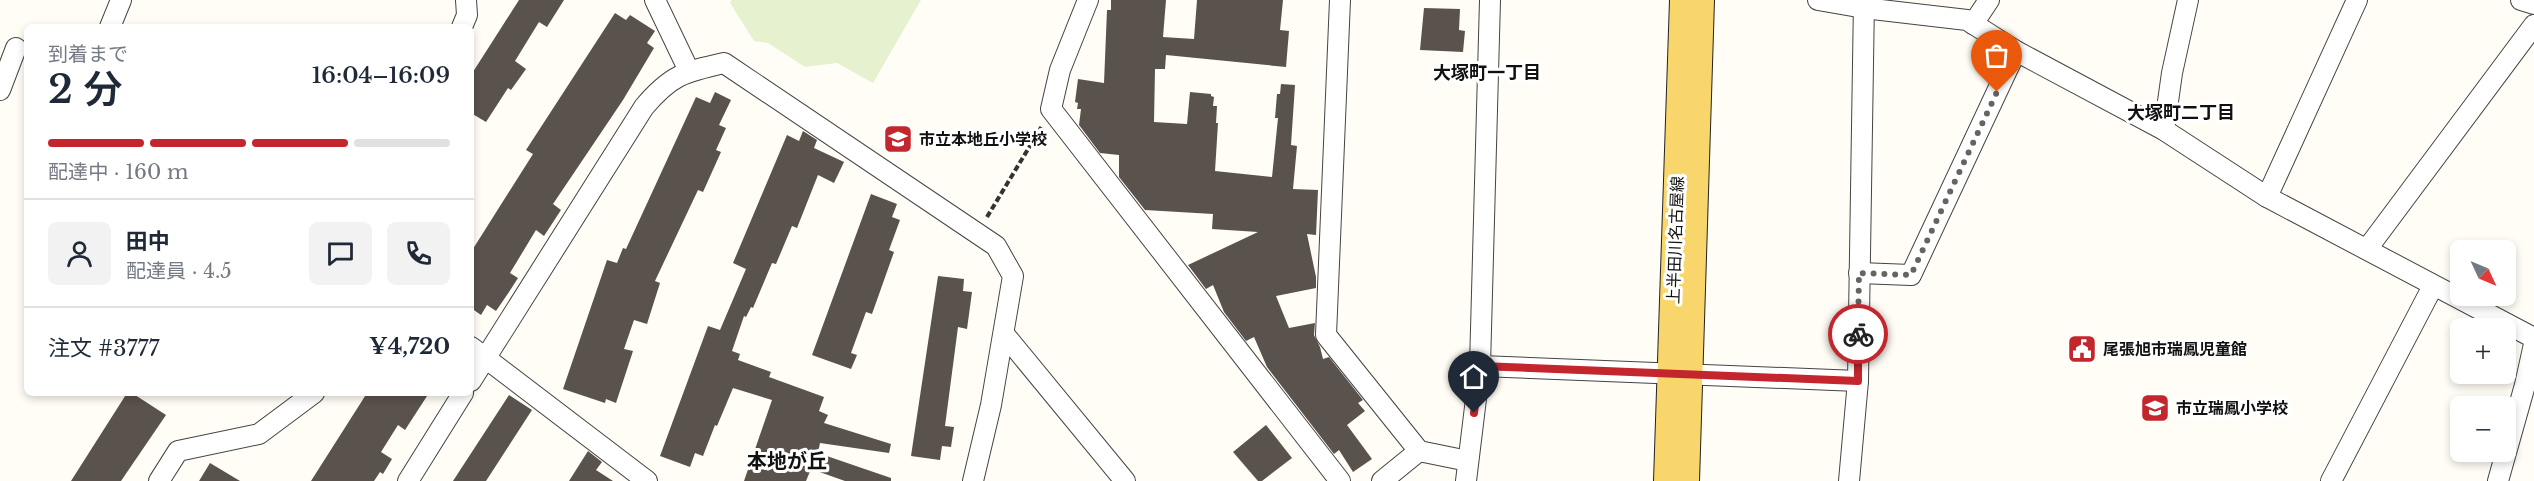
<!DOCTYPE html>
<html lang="ja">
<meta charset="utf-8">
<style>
:root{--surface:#fff;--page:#f2f2f3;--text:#1f2937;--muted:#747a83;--line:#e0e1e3;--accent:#c4262e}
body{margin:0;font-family:"Libre Baskerville","Noto Sans JP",serif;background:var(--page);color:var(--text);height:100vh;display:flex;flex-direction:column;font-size:22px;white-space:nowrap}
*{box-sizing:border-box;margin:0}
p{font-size:20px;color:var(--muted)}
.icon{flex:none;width:33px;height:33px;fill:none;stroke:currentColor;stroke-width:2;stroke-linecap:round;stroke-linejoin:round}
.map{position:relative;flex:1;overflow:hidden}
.sheet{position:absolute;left:24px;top:24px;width:450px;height:372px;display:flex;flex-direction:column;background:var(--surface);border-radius:9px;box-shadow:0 3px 9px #0003}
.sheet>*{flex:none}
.needle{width:39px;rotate:134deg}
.tools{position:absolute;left:2450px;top:240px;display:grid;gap:12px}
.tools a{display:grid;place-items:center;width:66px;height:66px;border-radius:9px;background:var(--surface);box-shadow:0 3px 9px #0003;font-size:30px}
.pin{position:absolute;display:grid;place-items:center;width:51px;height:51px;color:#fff;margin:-62px -26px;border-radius:50% 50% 50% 0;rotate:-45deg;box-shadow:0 0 6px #0007}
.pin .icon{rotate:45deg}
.courier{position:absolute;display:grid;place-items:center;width:60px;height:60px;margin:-30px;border:4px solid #c4262e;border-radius:50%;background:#fff;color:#222;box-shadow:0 2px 8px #0007}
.summary em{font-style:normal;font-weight:600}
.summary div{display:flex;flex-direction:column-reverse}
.summary{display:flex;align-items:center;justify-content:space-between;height:102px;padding:0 24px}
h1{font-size:39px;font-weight:600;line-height:45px}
.bar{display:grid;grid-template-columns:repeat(4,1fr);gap:9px 6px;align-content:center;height:72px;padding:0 24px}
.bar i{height:8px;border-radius:4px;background:var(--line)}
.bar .current{background:var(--accent)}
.bar p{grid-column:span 4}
.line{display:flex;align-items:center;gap:15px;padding:0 24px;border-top:2px solid var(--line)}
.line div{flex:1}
.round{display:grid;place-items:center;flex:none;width:63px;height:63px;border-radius:9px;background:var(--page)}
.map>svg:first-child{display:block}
.pitch{fill:#e6f2cf}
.building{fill:#5a524d}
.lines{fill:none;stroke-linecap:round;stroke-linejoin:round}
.minor-casing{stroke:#444;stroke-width:22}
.major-casing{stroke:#222;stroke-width:28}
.path{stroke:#333;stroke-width:4;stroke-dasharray:6 3;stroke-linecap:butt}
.minor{stroke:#fff;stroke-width:20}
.major{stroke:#f9d66b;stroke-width:26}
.done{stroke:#646461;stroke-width:6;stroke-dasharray:0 10.8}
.route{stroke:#c4262e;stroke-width:8}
.labels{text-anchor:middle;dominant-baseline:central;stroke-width:6;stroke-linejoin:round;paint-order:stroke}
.poi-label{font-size:16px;font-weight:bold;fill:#111;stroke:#fff;text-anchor:start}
.street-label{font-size:16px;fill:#111;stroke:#fff}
.neighbourhood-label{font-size:18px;font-weight:bold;fill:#111;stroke:#fff}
.quarter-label{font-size:20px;font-weight:bold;fill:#111;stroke:#fff}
</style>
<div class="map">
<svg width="2534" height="481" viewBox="0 0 2534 481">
<rect width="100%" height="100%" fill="#fffdf5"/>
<!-- pitch -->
<path class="pitch" d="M732 0H921L873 83 837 63 805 67 768 43 754 41 730 3Z"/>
<!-- building -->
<g class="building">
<path d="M519 0H564L547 27 539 22 515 61 526 69 511 90 508 88 486 122 471 113V75Z"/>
<path d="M1111 0H1166L1163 37 1194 39 1197 0H1283L1280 30 1289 31 1286 67 1166 55 1165 69H1155L1154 122 1187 124 1190 92 1211 94V96L1214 97 1213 106H1217L1216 123H1218L1215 171 1272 177 1278 118H1275L1277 94H1280L1281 84 1295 85 1291 145 1297 146 1293 189 1318 190 1316 235 1307 234 1316 277V288L1276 296 1289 328 1315 323 1314 335 1320 347 1323 359 1329 357 1363 400 1358 403 1365 411 1347 425 1372 459 1353 472 1339 450 1334 454 1267 367 1254 337 1246 341 1224 312 1213 285 1206 289 1188 265 1258 232 1212 229 1213 214 1145 210 1119 177V155L1100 153 1079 125 1081 109H1077L1078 103 1075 102 1078 79 1104 83 1107 10H1111Z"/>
<path d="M1424 8 1460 9 1459 30 1465 31 1463 52 1420 50Z"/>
<path d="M615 13 626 20 630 15 655 31 647 43 654 48 623 100 553 204 561 210 544 236 536 230 510 273 518 278 509 292 496 311 487 305 481 315 471 308V252L533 154 526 150Z"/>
<path d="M715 92 731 100 719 125 726 128 716 150 721 152 703 192 698 190 655 281 660 283 647 324 634 320 624 349 633 351 616 403 606 399 605 403 563 389 607 260 617 263 623 248 626 249 696 97 710 103Z"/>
<path d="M803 131 817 140 814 148 844 162 834 183 818 175 797 228 792 226 776 264 772 263 753 308 751 307 746 317 744 316 732 351 740 354 738 360 771 372 769 377 824 397 819 411 828 415 824 423 891 444 889 453 820 443 818 453 891 478V481H845L811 469 806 481H744L772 400 733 388 717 426 715 425 703 456 695 453 690 467 660 456 708 326 720 330 746 269 733 263 787 135 799 141Z"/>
<path d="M871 194 897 204 892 217 900 220 889 250 894 252 872 314 866 312 851 353 857 355 851 369 812 355Z"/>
<path d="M938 276 964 279 963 291 972 292 967 329 958 327 945 426 954 427 951 447 942 446 940 460 911 456Z"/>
<path d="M127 393H132L166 415 121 481H71Z"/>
<path d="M367 393H429L405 430 398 425 381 452 392 459 383 474 380 472 374 481H311Z"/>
<path d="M509 395 532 410 486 481H453Z"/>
<path d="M1266 425 1292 458 1262 481H1258L1233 452Z"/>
<path d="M588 451 602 462 596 470 613 481H569Z"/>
<path d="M210 463 240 481H199Z"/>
</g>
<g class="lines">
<!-- minor casing -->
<g class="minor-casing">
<g id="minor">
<path d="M655 0 689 71"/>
<path d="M1088 0 1060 70 1051 109 1340 481"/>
<path d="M1340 0 1326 335 1419 451 1468 461"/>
<path d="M1818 0 1864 8 1967 20 2016 51 2164 130 2267 197 2534 338"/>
<path d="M2521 0 2534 4"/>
<path d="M1973 24 1989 0"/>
<path d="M110 27 121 0"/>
<path d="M462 27 467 15 466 0"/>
<path d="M0 90 16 48"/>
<path d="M2164 130 2172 73 2188 0"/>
<path d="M2267 197 2357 0"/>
<path d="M2367 249 2534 25"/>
<path d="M1859 273 1911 275 2016 51"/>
<path d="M1004 334 1125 481"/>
<path d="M471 347 647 481"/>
<path d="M1480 366 1858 381"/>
<path d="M471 381 644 107C671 75 684 72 724 63L996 246 1013 276 991 405 973 481"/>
<path d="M159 481 178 451 259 434 314 393"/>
<path d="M408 481 463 393"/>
<path d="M1382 481 1419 451"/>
<path d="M1466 481 1480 366 1490 0"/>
<path d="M1849 481 1858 381 1864 0"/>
<path d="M2331 481 2433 286"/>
<path d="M2498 481 2525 385 2534 344"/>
</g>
</g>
<!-- major casing -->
<g class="major-casing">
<g id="major">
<path d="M1667 481 1683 0"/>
<path d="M1686 481 1701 0"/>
</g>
</g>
<!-- path -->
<path class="path" d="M987 217 1042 126"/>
<!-- minor -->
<use href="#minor" class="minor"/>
<!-- major -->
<use href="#major" class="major"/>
</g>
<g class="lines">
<!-- done -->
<path class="done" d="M1858 334 1859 273 1911 275 1997 92"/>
<!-- route -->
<path class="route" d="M1474 413 1480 366 1858 381V334"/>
</g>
<!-- icons -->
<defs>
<g id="school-square" transform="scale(1.5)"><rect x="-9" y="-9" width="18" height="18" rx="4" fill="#c4262e" stroke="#fff"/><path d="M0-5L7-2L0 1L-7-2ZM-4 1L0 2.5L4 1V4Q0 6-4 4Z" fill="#fff"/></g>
<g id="civic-square" transform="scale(1.5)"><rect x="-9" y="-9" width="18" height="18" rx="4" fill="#c4262e" stroke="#fff"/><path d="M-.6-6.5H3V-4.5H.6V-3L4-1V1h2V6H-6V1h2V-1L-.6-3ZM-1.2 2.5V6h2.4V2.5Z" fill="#fff"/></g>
</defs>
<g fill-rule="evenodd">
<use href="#school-square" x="898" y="139"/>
<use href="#civic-square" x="2082" y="349"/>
<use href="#school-square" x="2155" y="408"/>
</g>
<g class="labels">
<!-- poi labels -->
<g class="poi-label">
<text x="919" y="139">市立本地丘小学校</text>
<text x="2103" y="349">尾張旭市瑞鳳児童館</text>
<text x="2176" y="408">市立瑞鳳小学校</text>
</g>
<!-- street labels -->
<g class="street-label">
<text transform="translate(1675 240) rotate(-88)">上半田川名古屋線</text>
</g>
<!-- neighbourhood labels -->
<g class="neighbourhood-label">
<text x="1487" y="73">大塚町一丁目</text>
<text x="2181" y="113">大塚町二丁目</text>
</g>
<!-- quarter labels -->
<g class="quarter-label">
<text x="787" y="461">本地が丘</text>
</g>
</g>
</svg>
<div class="tools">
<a><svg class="needle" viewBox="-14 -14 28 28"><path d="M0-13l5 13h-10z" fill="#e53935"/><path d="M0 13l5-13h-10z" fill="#747a83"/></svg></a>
<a>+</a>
<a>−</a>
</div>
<div class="pin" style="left:1997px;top:92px;background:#ea580c"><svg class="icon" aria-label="bag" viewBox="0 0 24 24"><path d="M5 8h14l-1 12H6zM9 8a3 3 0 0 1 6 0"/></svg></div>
<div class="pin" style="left:1474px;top:413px;background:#1f2937"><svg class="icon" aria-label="home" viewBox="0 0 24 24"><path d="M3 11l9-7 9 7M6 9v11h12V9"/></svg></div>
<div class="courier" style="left:1858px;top:334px"><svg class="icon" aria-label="bike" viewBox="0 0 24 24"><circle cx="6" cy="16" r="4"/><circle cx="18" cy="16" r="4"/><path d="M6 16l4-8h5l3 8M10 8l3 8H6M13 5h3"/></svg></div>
<section class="sheet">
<div class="summary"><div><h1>2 分</h1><p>到着まで</p></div><em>16:04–16:09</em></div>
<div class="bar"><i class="current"></i><i class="current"></i><i class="current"></i><i></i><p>配達中 · 160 m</p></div>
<div class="line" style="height:108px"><a class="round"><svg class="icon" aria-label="person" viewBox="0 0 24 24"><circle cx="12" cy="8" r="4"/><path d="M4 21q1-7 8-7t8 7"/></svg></a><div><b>田中</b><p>配達員 · 4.5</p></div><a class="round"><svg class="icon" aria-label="chat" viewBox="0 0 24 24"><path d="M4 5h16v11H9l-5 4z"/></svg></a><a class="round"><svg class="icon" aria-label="phone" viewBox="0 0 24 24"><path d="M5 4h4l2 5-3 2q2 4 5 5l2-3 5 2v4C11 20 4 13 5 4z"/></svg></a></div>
<div class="line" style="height:78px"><div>注文 #3777</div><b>¥4,720</b></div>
</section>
</div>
